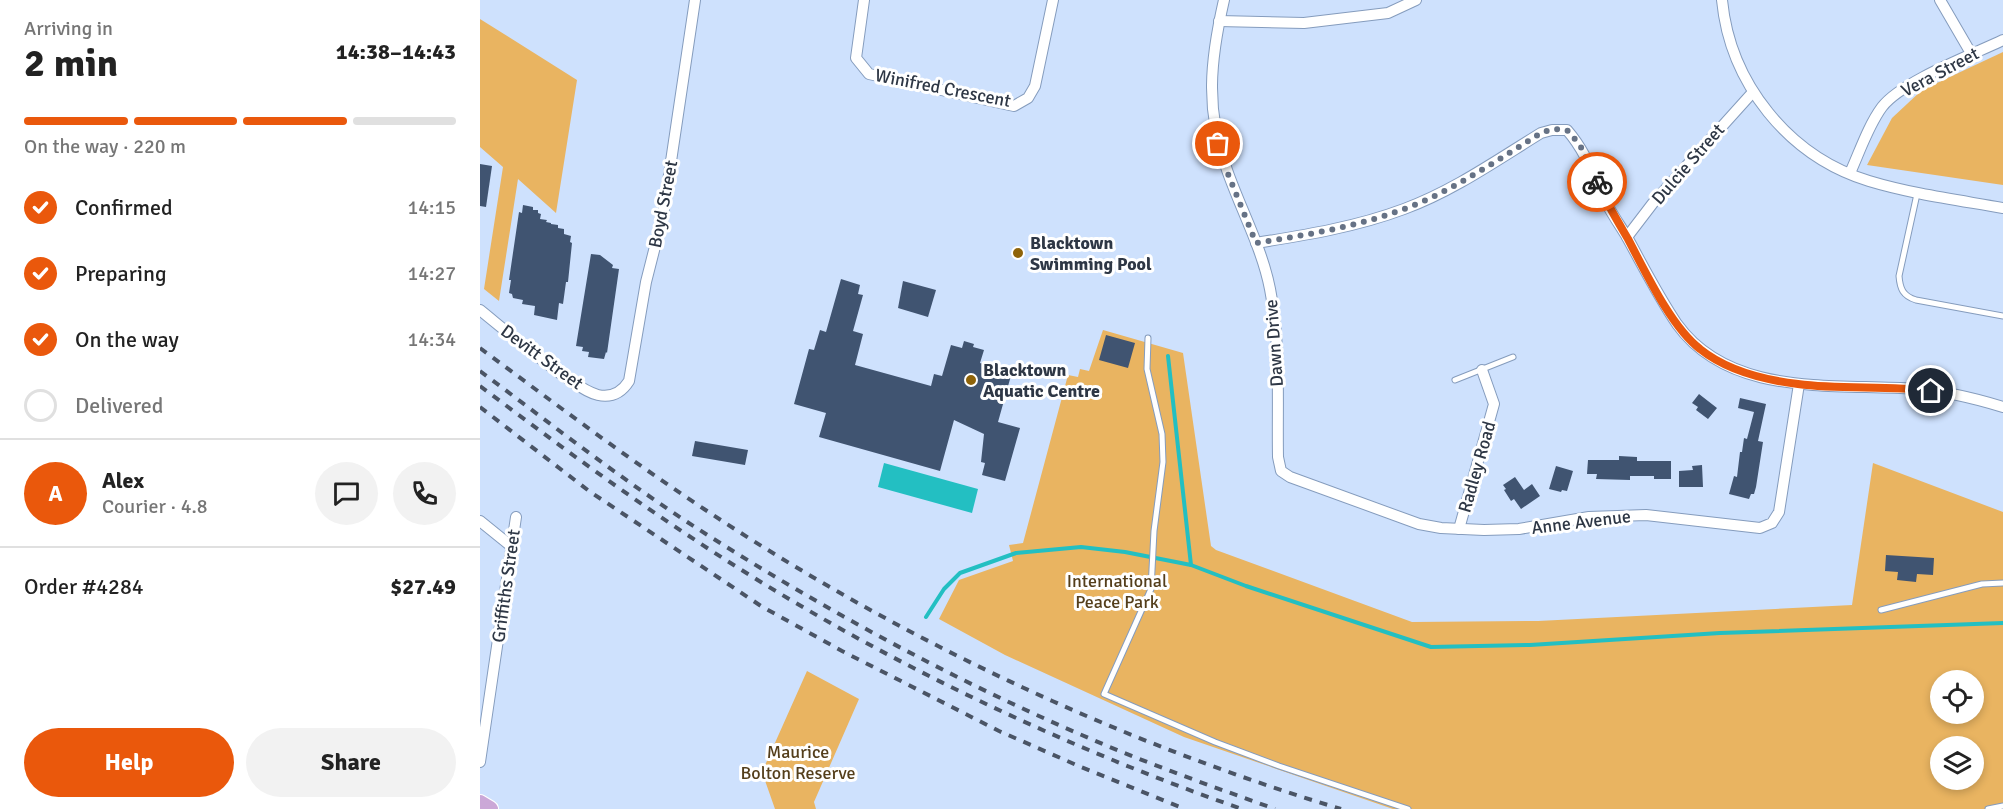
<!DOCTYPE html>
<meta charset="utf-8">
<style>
:root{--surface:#fff;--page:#f2f2f2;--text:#222;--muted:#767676;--line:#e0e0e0;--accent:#ea580c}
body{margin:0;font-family:Signika,sans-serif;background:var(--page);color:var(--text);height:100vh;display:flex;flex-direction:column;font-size:22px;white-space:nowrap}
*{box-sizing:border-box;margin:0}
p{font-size:20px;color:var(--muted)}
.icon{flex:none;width:33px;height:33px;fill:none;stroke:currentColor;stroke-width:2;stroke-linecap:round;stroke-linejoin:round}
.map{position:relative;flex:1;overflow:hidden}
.drawer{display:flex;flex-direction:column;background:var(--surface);width:480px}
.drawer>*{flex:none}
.controls{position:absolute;left:1450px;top:670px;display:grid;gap:12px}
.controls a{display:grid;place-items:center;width:54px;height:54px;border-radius:50%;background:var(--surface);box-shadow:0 3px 9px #0003;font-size:30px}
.pin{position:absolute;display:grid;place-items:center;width:51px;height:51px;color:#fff;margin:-26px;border:3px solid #fff;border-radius:50%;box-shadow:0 2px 6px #0007}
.courier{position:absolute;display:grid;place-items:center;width:60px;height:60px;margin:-30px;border:4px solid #ea580c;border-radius:50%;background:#fff;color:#222;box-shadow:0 2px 8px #0007}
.headline em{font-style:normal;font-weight:800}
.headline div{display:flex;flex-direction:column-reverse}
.headline{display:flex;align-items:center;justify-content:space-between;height:102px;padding:0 24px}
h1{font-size:39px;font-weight:800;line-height:45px}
.bar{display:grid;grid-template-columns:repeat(4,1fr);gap:9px 6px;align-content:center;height:72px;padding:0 24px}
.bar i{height:8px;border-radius:4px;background:var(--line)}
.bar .selected{background:var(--accent)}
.bar p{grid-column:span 4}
.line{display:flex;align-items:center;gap:15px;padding:0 24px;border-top:2px solid var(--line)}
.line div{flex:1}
.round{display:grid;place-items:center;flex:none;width:63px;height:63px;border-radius:32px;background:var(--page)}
ol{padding:0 24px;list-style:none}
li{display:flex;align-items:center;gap:18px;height:66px}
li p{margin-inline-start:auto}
li .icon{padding:6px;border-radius:50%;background:var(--accent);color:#fff;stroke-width:4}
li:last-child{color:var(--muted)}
li i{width:33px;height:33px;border:3px solid var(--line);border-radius:50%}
.primary-button{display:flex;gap:12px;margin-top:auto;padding:12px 24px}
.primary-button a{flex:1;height:69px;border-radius:36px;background:var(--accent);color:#fff;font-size:24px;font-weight:800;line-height:69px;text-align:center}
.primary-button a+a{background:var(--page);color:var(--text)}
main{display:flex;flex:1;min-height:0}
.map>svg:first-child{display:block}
.green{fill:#e9b461;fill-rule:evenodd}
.water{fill:#23bfc2}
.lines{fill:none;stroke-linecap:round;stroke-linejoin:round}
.stream{stroke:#23bfc2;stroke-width:4}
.building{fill:#405471}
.lane-casing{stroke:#859cbd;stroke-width:7}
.street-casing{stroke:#859cbd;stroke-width:12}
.primary-casing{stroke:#fff;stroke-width:18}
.lane{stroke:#fff;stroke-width:5}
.street{stroke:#fff;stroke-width:10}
.primary{stroke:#cba8d7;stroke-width:16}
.rail{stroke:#4a5465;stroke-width:4;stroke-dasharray:8 8;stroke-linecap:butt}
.done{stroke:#667285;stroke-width:6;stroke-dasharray:0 10.8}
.route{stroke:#ea580c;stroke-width:8}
.poi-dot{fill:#8e6309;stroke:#fff;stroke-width:2}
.labels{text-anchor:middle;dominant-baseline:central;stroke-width:6;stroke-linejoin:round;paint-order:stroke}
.street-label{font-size:18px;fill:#2e3745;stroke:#fff}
.poi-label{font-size:18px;font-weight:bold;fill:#2e3745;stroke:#fff;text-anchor:start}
.park-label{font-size:18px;fill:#543e1b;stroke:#fff}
</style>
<main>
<section class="drawer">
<div class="headline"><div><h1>2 min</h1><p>Arriving in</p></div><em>14:38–14:43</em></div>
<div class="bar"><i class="selected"></i><i class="selected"></i><i class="selected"></i><i></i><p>On the way · 220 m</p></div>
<ol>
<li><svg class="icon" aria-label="check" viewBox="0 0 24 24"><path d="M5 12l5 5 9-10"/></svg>Confirmed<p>14:15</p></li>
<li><svg class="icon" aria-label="check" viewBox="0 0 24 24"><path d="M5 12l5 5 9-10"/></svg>Preparing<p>14:27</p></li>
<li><svg class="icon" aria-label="check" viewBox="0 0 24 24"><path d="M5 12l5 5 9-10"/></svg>On the way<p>14:34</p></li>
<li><i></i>Delivered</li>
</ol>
<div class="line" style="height:108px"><b class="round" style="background:var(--accent);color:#fff">A</b><div><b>Alex</b><p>Courier · 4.8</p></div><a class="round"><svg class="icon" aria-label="chat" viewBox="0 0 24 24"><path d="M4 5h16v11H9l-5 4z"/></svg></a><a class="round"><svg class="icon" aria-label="phone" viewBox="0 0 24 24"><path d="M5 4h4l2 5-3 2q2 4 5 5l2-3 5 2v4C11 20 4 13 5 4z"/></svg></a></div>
<div class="line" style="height:78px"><div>Order #4284</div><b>$27.49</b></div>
<div class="primary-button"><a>Help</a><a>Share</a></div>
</section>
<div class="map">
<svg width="1523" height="809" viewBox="0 0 1523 809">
<rect width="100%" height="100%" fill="#cee1fd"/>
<!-- green -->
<g class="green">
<path d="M0 19 97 80 76 213 38 179 19 301 4 289 23 167 0 147Z"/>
<path d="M1523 52V185L1387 165 1412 118 1442 90Z"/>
<path d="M623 330 703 353 731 546 736 550 932 622 1058 621 1372 605 1393 463 1523 512V809H913L704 737 525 655 459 619 479 580 533 561 529 545 543 543 588 375 598 377 600 369 609 371ZM1461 681H1494V714H1461ZM1461 747H1494V780H1461Z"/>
<path d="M327 671 379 699 334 802 336 809H295L282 772Z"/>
</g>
<!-- water -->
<path class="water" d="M404 463 498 489 492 513 398 487Z"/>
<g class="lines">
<!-- stream -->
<g class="stream">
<path d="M688 356 711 565"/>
<path d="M446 617 464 589 480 573 536 553 601 547 645 552 711 565 766 586 951 647 1050 645 1240 633 1523 623"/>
</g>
</g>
<!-- building -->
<g class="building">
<path d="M0 164 12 166 6 207 0 206Z"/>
<path d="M43 205 53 207V210H58V213L61 214 60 219 67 220 66 222 71 223V224L78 225V228L84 229V234L91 236 90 242 92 243 88 282H86L83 304 79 303 77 320 54 315 55 306 42 304 43 300 33 298 32 294 29 293 31 280H29L39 212 42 213Z"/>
<path d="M111 254 120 255 133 265 132 268 139 269 127 353 126 352 124 359 108 357 109 352 102 351 103 347 96 346Z"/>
<path d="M361 279 380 285 378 294 383 295 373 331 383 334 375 365 451 386 454 374 462 376 471 345 482 348 484 341 494 344 493 347 504 350 500 363 532 372 518 422 540 428 525 481 502 475 505 463 501 462 504 434 474 420 460 471 339 437 346 413 314 404 329 349 334 350 340 330 346 332Z"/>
<path d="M423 281 456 290 448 317 418 308Z"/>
<path d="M626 335 655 343 648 368 619 360Z"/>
<path d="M1219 394 1237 408 1228 419 1216 410 1218 407 1212 403Z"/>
<path d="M1260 398 1286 404 1278 441 1283 442 1276 487 1274 494H1271L1269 499 1249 494 1254 476 1257 477 1260 452H1262L1264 438 1267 439 1274 412 1258 408Z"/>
<path d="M215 441 268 450 265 465 212 456Z"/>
<path d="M1139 456 1157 457V461H1191V479H1174V476H1150V480L1116 479 1117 474H1107L1108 460H1139Z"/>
<path d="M1222 465 1223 487H1199V471L1213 470 1212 466Z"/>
<path d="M1076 466 1093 471 1087 491 1082 490 1081 492 1069 489Z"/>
<path d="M1035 477 1044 490 1052 484 1060 496 1041 509 1034 499 1031 501 1024 490 1026 489 1023 485Z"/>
<path d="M1406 555 1454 558 1453 575 1437 574 1436 582 1417 580 1418 572 1405 571Z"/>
</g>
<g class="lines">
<!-- lane casing -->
<g class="lane-casing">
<g id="lane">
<path d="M1437 194 1419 276C1420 289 1423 296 1436 300L1523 316"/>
<path d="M668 338 667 369 682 434 683 462 674 531 671 589 624 694 735 742 799 766 928 809"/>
<path d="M975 380 1033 357"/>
<path d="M1401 610 1502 584 1523 583"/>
<path d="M1508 809 1523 806"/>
</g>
</g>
<!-- street casing -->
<g class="street-casing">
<g id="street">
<path d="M384 0 376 58 389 74 534 106 548 98 555 86 573 0"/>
<path d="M744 0C730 61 725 110 747 170 761 210 782 248 790 289 801 344 797 402 798 457L801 471 810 477 939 524 961 528 1004 530 1039 529 1109 517 1166 515 1280 528 1292 523 1299 512 1319 384"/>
<path d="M1242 0C1250 83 1308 156 1389 181 1432 194 1478 200 1523 208"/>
<path d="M1460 0 1492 55"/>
<path d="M739 21 824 23 908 13 936 0"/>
<path d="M1370 173C1380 151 1388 126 1402 107 1422 81 1492 55 1523 40"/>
<path d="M1147 237 1173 203 1273 92"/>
<path d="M776 243C826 235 876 227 924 209 973 191 1017 160 1061 133L1072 130H1087C1107 153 1115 179 1128 206 1134 217 1141 227 1147 237 1163 266 1178 296 1197 324 1250 398 1355 383 1434 389 1464 391 1494 398 1523 407"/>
<path d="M0 310C27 332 53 354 81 374 92 381 105 392 118 395 132 398 142 392 149 381L166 282 183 215 215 0"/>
<path d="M0 521 31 546"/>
<path d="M979 529 1014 404 1002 370"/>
<path d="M0 762 36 517"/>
</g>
</g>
<!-- primary casing -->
<g class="primary-casing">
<path id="primary" d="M0 803 10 809"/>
</g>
<!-- lane -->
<use href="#lane" class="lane"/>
<!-- street -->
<use href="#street" class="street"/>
<!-- primary -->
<use href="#primary" class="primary"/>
<!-- rail -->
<g class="rail">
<path d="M0 348C74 403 147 458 224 509 420 639 636 741 861 809"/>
<path d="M0 371C71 424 141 479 215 527 341 608 473 680 611 739 671 765 734 787 795 809"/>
<path d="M0 386C68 437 135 487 206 534 378 649 567 741 762 809"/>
<path d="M0 407 109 491 281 606 362 651 519 731 601 767 705 809"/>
</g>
</g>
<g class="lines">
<!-- done -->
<path class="done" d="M738 144 746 169 776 243C826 235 876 227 924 209 973 191 1017 160 1061 133L1072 129 1087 130 1100 145 1117 182"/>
<!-- route -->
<path class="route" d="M1117 182C1126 202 1137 220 1148 239 1165 271 1191 327 1220 349 1246 370 1285 380 1318 384 1362 390 1407 385 1451 391"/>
</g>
<!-- markers -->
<g class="poi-dot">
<circle cx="538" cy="253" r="6"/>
<circle cx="491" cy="380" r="6"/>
</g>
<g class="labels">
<!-- street labels -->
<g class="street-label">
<text transform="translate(1460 72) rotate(-28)">Vera Street</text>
<text transform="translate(463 88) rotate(11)">Winifred Crescent</text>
<text transform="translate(1208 164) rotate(-49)">Dulcie Street</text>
<text transform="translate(183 204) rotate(-79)">Boyd Street</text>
<text transform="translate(794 343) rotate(-94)">Dawn Drive</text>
<text transform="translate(62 357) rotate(36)">Devitt Street</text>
<text transform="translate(997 467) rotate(-74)">Radley Road</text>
<text transform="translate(1101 522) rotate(-7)">Anne Avenue</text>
<text transform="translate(26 586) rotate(-82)">Griffiths Street</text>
</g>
<!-- poi labels -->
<g class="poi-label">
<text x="550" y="243">Blacktown<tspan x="550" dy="21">Swimming Pool</tspan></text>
<text x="503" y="370">Blacktown<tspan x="503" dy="21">Aquatic Centre</tspan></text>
</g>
<!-- park labels -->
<g class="park-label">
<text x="637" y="581">International<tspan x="637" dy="21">Peace Park</tspan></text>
<text x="318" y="752">Maurice<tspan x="318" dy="21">Bolton Reserve</tspan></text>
</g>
</g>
</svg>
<div class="controls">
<a><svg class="icon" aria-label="locate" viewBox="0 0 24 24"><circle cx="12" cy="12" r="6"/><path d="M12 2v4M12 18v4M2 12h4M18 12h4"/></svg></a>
<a><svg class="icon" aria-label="layers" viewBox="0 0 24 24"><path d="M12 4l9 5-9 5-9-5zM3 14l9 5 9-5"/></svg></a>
</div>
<div class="pin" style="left:738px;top:144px;background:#ea580c"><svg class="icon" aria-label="bag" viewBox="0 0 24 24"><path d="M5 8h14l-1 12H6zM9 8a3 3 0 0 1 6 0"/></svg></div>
<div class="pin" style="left:1451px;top:391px;background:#1f2937"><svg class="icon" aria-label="home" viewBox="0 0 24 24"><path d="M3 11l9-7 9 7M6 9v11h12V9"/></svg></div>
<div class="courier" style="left:1117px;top:182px"><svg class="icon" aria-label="bike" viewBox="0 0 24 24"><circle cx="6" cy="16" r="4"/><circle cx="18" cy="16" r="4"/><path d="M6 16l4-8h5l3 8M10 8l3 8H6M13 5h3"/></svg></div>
</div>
</main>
